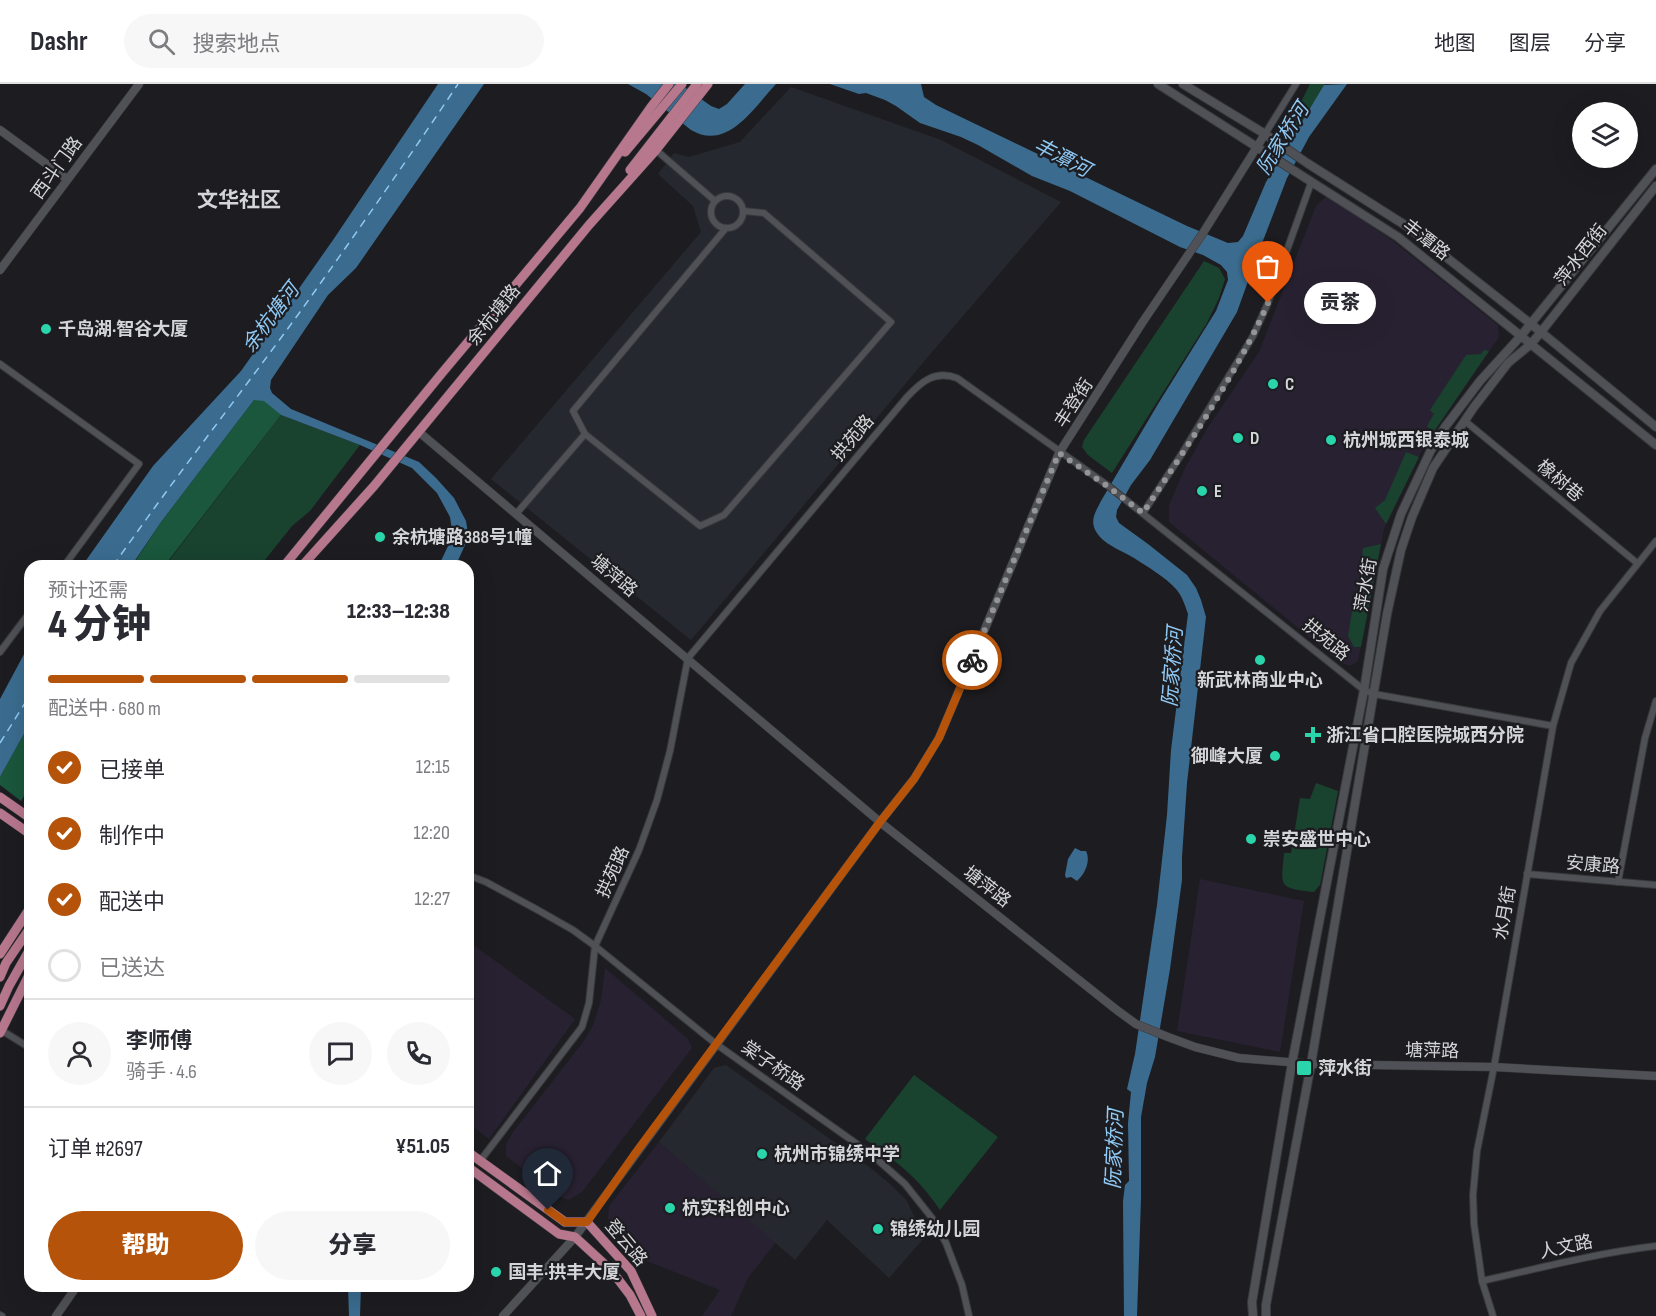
<!DOCTYPE html>
<html lang="zh">
<meta charset="utf-8">
<style>
:root{--surface:#fff;--page:#f7f7f7;--text:#2b2b33;--muted:#7c7c81;--line:#e1e1e2;--accent:#b45309}
body{margin:0;font-family:"Sofia Sans Condensed","Noto Sans SC",sans-serif;background:var(--page);color:var(--text);height:100vh;display:flex;flex-direction:column;font-size:22px;white-space:nowrap}
*{box-sizing:border-box;margin:0}
p{font-size:20px;color:var(--muted)}
.icon{flex:none;width:33px;height:33px;fill:none;stroke:currentColor;stroke-width:2;stroke-linecap:round;stroke-linejoin:round}
.map{position:relative;flex:1;overflow:hidden}
.drawer{position:absolute;left:24px;top:476px;width:450px;height:732px;display:flex;flex-direction:column;background:var(--surface);border-radius:18px;box-shadow:0 6px 24px #0002}
.drawer>*{flex:none}
.buttons{position:absolute;left:1572px;top:18px;display:grid;gap:12px}
.buttons a{display:grid;place-items:center;width:66px;height:66px;border-radius:50%;background:var(--surface);box-shadow:0 6px 24px #0002;font-size:30px}
.pin{position:absolute;display:grid;place-items:center;width:51px;height:51px;color:#fff;margin:-62px -26px;border-radius:50% 50% 50% 0;rotate:-45deg;box-shadow:0 0 6px #0007}
.pin .icon{rotate:45deg}
.courier{position:absolute;display:grid;place-items:center;width:60px;height:60px;margin:-30px;border:4px solid #b45309;border-radius:50%;background:#fff;color:#222;box-shadow:0 2px 8px #0007}
.bubble{position:absolute;height:42px;border-radius:21px;background:var(--surface);box-shadow:0 6px 24px #0002;font-size:20px;font-weight:800;line-height:42px;text-align:center}
.headline em{font-style:normal;font-weight:800}
.headline div{display:flex;flex-direction:column-reverse}
.headline{display:flex;align-items:center;justify-content:space-between;height:102px;padding:0 24px}
h1{font-size:39px;font-weight:800;line-height:45px}
.bar{display:grid;grid-template-columns:repeat(4,1fr);gap:9px 6px;align-content:center;height:72px;padding:0 24px}
.bar i{height:8px;border-radius:4px;background:var(--line)}
.bar .selected{background:var(--accent)}
.bar p{grid-column:span 4}
.line{display:flex;align-items:center;gap:15px;padding:0 24px;border-top:2px solid var(--line)}
.line div{flex:1}
.round{display:grid;place-items:center;flex:none;width:63px;height:63px;border-radius:32px;background:var(--page)}
ol{padding:0 24px;list-style:none}
li{display:flex;align-items:center;gap:18px;height:66px}
li p{margin-inline-start:auto}
li .icon{padding:6px;border-radius:50%;background:var(--accent);color:#fff;stroke-width:4}
li:last-child{color:var(--muted)}
li i{width:33px;height:33px;border:3px solid var(--line);border-radius:50%}
.action{display:flex;gap:12px;margin-top:auto;padding:12px 24px}
.action a{flex:1;height:69px;border-radius:36px;background:var(--accent);color:#fff;font-size:24px;font-weight:800;line-height:69px;text-align:center}
.action a+a{background:var(--page);color:var(--text)}
header{display:flex;align-items:center;gap:36px;box-sizing:border-box;height:84px;padding:0 30px;background:var(--surface);border-bottom:2px solid var(--line)}
header strong{font-size:28px}
nav{display:flex;gap:33px;margin-inline-start:auto;font-size:21px}
.search{width:420px;height:54px;background:var(--page);display:flex;align-items:center;gap:15px;box-sizing:border-box;padding:0 21px;border-radius:33px;color:var(--muted);font-size:22px}
.map>svg:first-child{display:block}
.commercial{fill:#282131}
.built{fill:#262830}
.green{fill:#19422f}
.forest{fill:#1a573c}
.water{fill:#3b6c8f}
.lines{fill:none;stroke-linecap:round;stroke-linejoin:round}
.ferry{stroke:#8fc9f4;stroke-width:1.5;stroke-dasharray:8 6;stroke-linecap:butt}
.minor-casing{stroke:#38393c;stroke-width:8}
.tertiary-casing{stroke:#38393c;stroke-width:9}
.secondary-casing{stroke:#38393c;stroke-width:10}
.primary-casing{stroke:#38393c;stroke-width:10}
.minor{stroke:#505156;stroke-width:6}
.tertiary{stroke:#505156;stroke-width:8}
.secondary{stroke:#505156;stroke-width:8}
.primary{stroke:#b7778d;stroke-width:9}
.done{stroke:#949597;stroke-width:6;stroke-dasharray:0 10.8}
.route{stroke:#b45309;stroke-width:8}
.poi-dot{fill:#2ad5ac;stroke:#1d1d21;stroke-width:2}
.labels{text-anchor:middle;dominant-baseline:central;stroke-width:4.5;stroke-linejoin:round;paint-order:stroke}
.street-label{font-size:18px;fill:#d4d5d7;stroke:#1d1d21}
.poi-label{font-size:18px;font-weight:bold;fill:#d4d5d7;stroke:#1d1d21;text-anchor:start}
.water-label{font-size:20px;font-style:italic;fill:#8fc9f4;stroke:#1d1d21}
.quarter-label{font-size:21px;font-weight:bold;fill:#d4d5d7;stroke:#1d1d21}
</style>
<header>
<strong>Dashr</strong>
<div class="search"><svg class="icon" aria-label="search" viewBox="0 0 24 24"><circle cx="10" cy="10" r="6"/><path d="M15 15l6 6"/></svg>搜索地点</div>
<nav><a>地图</a><a>图层</a><a>分享</a></nav>
</header>
<div class="map">
<svg width="1656" height="1232" viewBox="0 0 1656 1232">
<rect width="100%" height="100%" fill="#1d1d21"/>
<!-- commercial -->
<g class="commercial">
<path d="M1327 112 1393 157 1498 241 1499 253 1424 362 1384 445 1358 577 1350 582 1341 579 1169 438V421L1185 384 1208 343 1259 268 1316 122Z"/>
<path d="M1200 795 1304 817 1280 968 1177 947Z"/>
<path d="M468 857 575 935 489 1055 468 1039Z"/>
<path d="M605 884 688 955 692 964 582 1108 568 1116 557 1111 506 1072V1060L513 1048 584 957 594 939 601 916Z"/>
<path d="M659 1058 776 1158 748 1194 731 1232H702L720 1206 647 1177 608 1135 609 1122Z"/>
</g>
<!-- built -->
<g class="built">
<path d="M791 3 941 56 1061 118 932 268 691 556 491 395 701 148 693 122 658 90 674 69 689 73 740 58Z"/>
<path d="M726 981 868 1082 889 1099 907 1117 924 1154 889 1194 827 1136 795 1176 659 1058 714 984Z"/>
</g>
<!-- green -->
<g class="green">
<path d="M1310 0H1325L1296 49 1288 44Z"/>
<path d="M1204 177 1219 184 1225 195 1219 214 1207 239 1112 389 1088 371 1082 363 1084 356Z"/>
<path d="M1484 266 1489 267 1433 349 1427 342 1434 330 1430 326 1466 271 1481 270Z"/>
<path d="M281 331 360 361 310 427 292 442 261 481 165 482Z"/>
<path d="M1406 368 1419 373 1386 440 1375 424 1385 416Z"/>
<path d="M1381 460 1361 563H1354L1348 552 1353 521 1358 514 1363 464Z"/>
<path d="M1316 699 1338 707 1320 801 1314 808C1278 804 1281 803 1284 769H1291L1300 714 1310 715Z"/>
<path d="M914 991 998 1053 940 1126C919 1094 896 1077 865 1055Z"/>
</g>
<!-- forest -->
<g class="forest">
<path d="M254 316H264L281 331 165 481 132 482 161 438Z"/>
<path d="M30 639V702L21 717 0 701V693Z"/>
</g>
<!-- water -->
<g class="water">
<path d="M438 0H484L356 184 328 211 271 296 270 304 272 309 291 325 419 378 436 394 454 414 466 437 468 449 465 461 456 481H439L449 460 452 446 450 433 437 409 412 384 360 361 289 334 281 331 264 317 254 316 161 438 132 481 82 482 153 382 241 287 333 156Z"/>
<path d="M628 0H680L711 22 719 25 727 20 745 0H776C755 22 728 68 691 46L646 10Z"/>
<path d="M830 0H921L924 13 936 21 1187 142 1228 159 1238 158 1243 152 1266 98 1324 1 1347 0 1309 53 1287 94 1256 175 1237 228 1150 376 1131 401 1117 426 1116 433 1119 439 1148 460 1187 491 1196 504 1201 516 1206 533 1187 699 1182 773V796L1170 885 1155 973 1147 999 1141 1033V1115L1137 1232H1124L1123 1117 1125 1101 1129 1097 1128 1039 1131 1008 1127 1005 1135 970 1157 821 1167 731 1171 666 1188 530C1185 521 1182 512 1176 505 1165 493 1148 483 1134 474 1121 466 1099 459 1094 443 1091 434 1097 425 1101 417L1158 320 1216 227 1228 196 1227 188 1221 181 1203 171 1180 163 1070 107 1032 92 978 61 961 53 920 39 896 22 885 16 866 9 859 10Z"/>
<path d="M30 559V639L0 693V615Z"/>
<path d="M1075 764 1081 767H1086C1091 777 1085 790 1077 797L1071 793 1066 794 1065 791 1068 775Z"/>
<path d="M348 1202H361L360 1232H349Z"/>
</g>
<g class="lines">
<!-- ferry -->
<g class="ferry">
<path d="M113 482C175 393 242 308 305 221 357 148 408 75 458 0"/>
<path d="M0 659 30 611"/>
</g>
<!-- minor casing -->
<g class="minor-casing">
<g id="minor">
<path d="M1265 50 1296 0"/>
<path d="M656 66 715 117"/>
<circle cx="727" cy="128" r="16"/>
<path d="M726 144 573 327 585 350 700 442 724 431 891 238 764 129 743 127"/>
<path d="M0 280 139 380 64 482"/>
<path d="M1465 337 1637 479"/>
<path d="M1143 429 1181 371 1253 252 1268 219 1311 99"/>
<path d="M516 430 585 350"/>
<path d="M0 568 30 528"/>
<path d="M1527 790 1656 801"/>
<path d="M468 791 486 798 536 825 573 846 595 862 716 960 871 1070 905 1100 932 1134 946 1159 962 1201 969 1232"/>
<path d="M1618 798 1645 654 1656 617"/>
<path d="M1 946 30 964"/>
<path d="M480 1077 582 943 589 919 595 862 639 766 657 716 670 667 688 574 907 313C922 297 935 286 957 294L1107 401 1364 606 1374 610 1553 642"/>
<path d="M1482 1197C1540 1184 1597 1169 1656 1162"/>
<path d="M0 1231 2 1232"/>
<path d="M1493 1232 1482 1197 1474 1140 1473 1111 1477 1067 1494 983 1553 642 1571 579 1600 527 1656 457"/>
</g>
</g>
<!-- tertiary casing -->
<g class="tertiary-casing">
<g id="tertiary">
<path d="M0 46 67 95"/>
<path d="M0 186 139 0"/>
<path d="M419 348 880 738 1118 927 1136 940 1168 953 1195 963 1239 974 1311 980 1494 983 1656 992"/>
<path d="M56 1232 77 1202"/>
<path d="M503 1232 575 1153 880 738 914 695 939 654 1059 369 1142 239 1203 149 1265 50"/>
</g>
</g>
<!-- secondary casing -->
<g class="secondary-casing">
<g id="secondary">
<path d="M1158 0 1398 153 1656 361"/>
<path d="M1183 0 1265 50 1307 79 1408 143 1541 248 1656 343"/>
<path d="M1253 1232 1252 1218 1292 979 1364 606 1383 485 1401 430 1430 368 1445 343 1480 297 1520 253 1656 85"/>
<path d="M1266 1232V1221L1311 980 1387 530 1401 466 1412 433 1433 384 1474 323 1508 279 1531 260 1541 248 1656 102"/>
</g>
</g>
<!-- primary casing -->
<g class="primary-casing">
<g id="primary">
<path d="M625 68 682 0"/>
<path d="M630 86 697 0"/>
<path d="M284 482 442 289 580 124 651 23 669 0"/>
<path d="M302 482 374 402 589 141 656 66 708 0"/>
<path d="M0 713 30 734"/>
<path d="M0 729 30 750"/>
<path d="M0 870 30 824"/>
<path d="M0 893 6 879 30 844"/>
<path d="M0 922 9 902 30 865"/>
<path d="M0 949 30 889"/>
<path d="M468 1068 565 1138H587L631 1187 652 1232"/>
<path d="M468 1083 559 1150 575 1153 611 1186 630 1211 641 1232"/>
</g>
</g>
<!-- minor -->
<use href="#minor" class="minor"/>
<!-- tertiary -->
<use href="#tertiary" class="tertiary"/>
<!-- secondary -->
<use href="#secondary" class="secondary"/>
<!-- primary -->
<use href="#primary" class="primary"/>
</g>
<g class="lines">
<!-- done -->
<path class="done" d="M972 576 1059 369 1107 402 1143 429C1188 361 1235 293 1268 219"/>
<!-- route -->
<path class="route" d="M548 1126 565 1138H587L634 1071 880 738 914 695 939 654 972 576"/>
</g>
<!-- markers -->
<g class="poi-dot">
<circle cx="46" cy="245" r="6"/>
<circle cx="1273" cy="300" r="6"/>
<circle cx="1238" cy="354" r="6"/>
<circle cx="1331" cy="356" r="6"/>
<circle cx="1202" cy="407" r="6"/>
<circle cx="380" cy="453" r="6"/>
<circle cx="1260" cy="576" r="6"/>
<path d="M1310 642h6v6h6v6h-6v6h-6v-6h-6v-6h6z"/>
<circle cx="1275" cy="672" r="6"/>
<circle cx="1251" cy="755" r="6"/>
<rect x="1296" y="976" width="16" height="16" rx="3"/>
<circle cx="762" cy="1070" r="6"/>
<circle cx="670" cy="1124" r="6"/>
<circle cx="878" cy="1145" r="6"/>
<circle cx="496" cy="1188" r="6"/>
</g>
<g class="labels">
<!-- street labels -->
<g class="street-label">
<text transform="translate(57 84) rotate(-54)">西斗门路</text>
<text transform="translate(1426 156) rotate(38)">丰潭路</text>
<text transform="translate(1581 171) rotate(-52)">萍水西街</text>
<text transform="translate(494 231) rotate(-51)">余杭塘路</text>
<text transform="translate(1074 319) rotate(-57)">丰登街</text>
<text transform="translate(853 354) rotate(-50)">拱苑路</text>
<text transform="translate(1560 397) rotate(40)">橡树巷</text>
<text transform="translate(614 492) rotate(40)">塘萍路</text>
<text transform="translate(1366 501) rotate(-80)">萍水街</text>
<text transform="translate(1326 556) rotate(39)">拱苑路</text>
<text transform="translate(1593 781) rotate(5)">安康路</text>
<text transform="translate(613 788) rotate(-66)">拱苑路</text>
<text transform="translate(987 803) rotate(38)">塘萍路</text>
<text transform="translate(1505 829) rotate(-80)">水月街</text>
<text transform="translate(1432 967) rotate(1)">塘萍路</text>
<text transform="translate(773 982) rotate(35)">棠子桥路</text>
<text transform="translate(626 1159) rotate(50)">登云路</text>
<text transform="translate(1566 1163) rotate(-12)">人文路</text>
</g>
<!-- poi labels -->
<g class="poi-label">
<text x="58" y="245">千岛湖·智谷大厦</text>
<text x="1285" y="300">C</text>
<text x="1250" y="354">D</text>
<text x="1343" y="356">杭州城西银泰城</text>
<text x="1214" y="407">E</text>
<text x="392" y="453">余杭塘路388号1幢</text>
<text x="1260" y="596" text-anchor="middle">新武林商业中心</text>
<text x="1326" y="651">浙江省口腔医院城西分院</text>
<text x="1263" y="672" text-anchor="end">御峰大厦</text>
<text x="1263" y="755">崇安盛世中心</text>
<text x="1318" y="984">萍水街</text>
<text x="774" y="1070">杭州市锦绣中学</text>
<text x="682" y="1124">杭实科创中心</text>
<text x="890" y="1145">锦绣幼儿园</text>
<text x="508" y="1188">国丰·拱丰大厦</text>
</g>
<!-- water labels -->
<g class="water-label">
<text transform="translate(1283 55) rotate(-58)">阮家桥河</text>
<text transform="translate(1062 74) rotate(27)">丰潭河</text>
<text transform="translate(271 234) rotate(-53)">余杭塘河</text>
<text transform="translate(1173 583) rotate(-86)">阮家桥河</text>
<text transform="translate(1115 1065) rotate(-88)">阮家桥河</text>
</g>
<!-- quarter labels -->
<g class="quarter-label">
<text x="239" y="116">文华社区</text>
</g>
</g>
</svg>
<div class="buttons">
<a><svg class="icon" aria-label="layers" viewBox="0 0 24 24"><path d="M12 4l9 5-9 5-9-5zM3 14l9 5 9-5"/></svg></a>
</div>
<div class="pin" style="left:1268px;top:219px;background:#ea580c"><svg class="icon" aria-label="bag" viewBox="0 0 24 24"><path d="M5 8h14l-1 12H6zM9 8a3 3 0 0 1 6 0"/></svg></div>
<div class="pin" style="left:548px;top:1126px;background:#1f2937"><svg class="icon" aria-label="home" viewBox="0 0 24 24"><path d="M3 11l9-7 9 7M6 9v11h12V9"/></svg></div>
<div class="courier" style="left:972px;top:576px"><svg class="icon" aria-label="bike" viewBox="0 0 24 24"><circle cx="6" cy="16" r="4"/><circle cx="18" cy="16" r="4"/><path d="M6 16l4-8h5l3 8M10 8l3 8H6M13 5h3"/></svg></div>
<div class="bubble" style="left:1304px;top:198px;width:72px">贡茶</div>
<section class="drawer">
<div class="headline"><div><h1>4 分钟</h1><p>预计还需</p></div><em>12:33–12:38</em></div>
<div class="bar"><i class="selected"></i><i class="selected"></i><i class="selected"></i><i></i><p>配送中 · 680 m</p></div>
<ol>
<li><svg class="icon" aria-label="check" viewBox="0 0 24 24"><path d="M5 12l5 5 9-10"/></svg>已接单<p>12:15</p></li>
<li><svg class="icon" aria-label="check" viewBox="0 0 24 24"><path d="M5 12l5 5 9-10"/></svg>制作中<p>12:20</p></li>
<li><svg class="icon" aria-label="check" viewBox="0 0 24 24"><path d="M5 12l5 5 9-10"/></svg>配送中<p>12:27</p></li>
<li><i></i>已送达</li>
</ol>
<div class="line" style="height:108px"><a class="round"><svg class="icon" aria-label="person" viewBox="0 0 24 24"><circle cx="12" cy="8" r="4"/><path d="M4 21q1-7 8-7t8 7"/></svg></a><div><b>李师傅</b><p>骑手 · 4.6</p></div><a class="round"><svg class="icon" aria-label="chat" viewBox="0 0 24 24"><path d="M4 5h16v11H9l-5 4z"/></svg></a><a class="round"><svg class="icon" aria-label="phone" viewBox="0 0 24 24"><path d="M5 4h4l2 5-3 2q2 4 5 5l2-3 5 2v4C11 20 4 13 5 4z"/></svg></a></div>
<div class="line" style="height:78px"><div>订单 #2697</div><b>¥51.05</b></div>
<div class="action"><a>帮助</a><a>分享</a></div>
</section>
</div>
